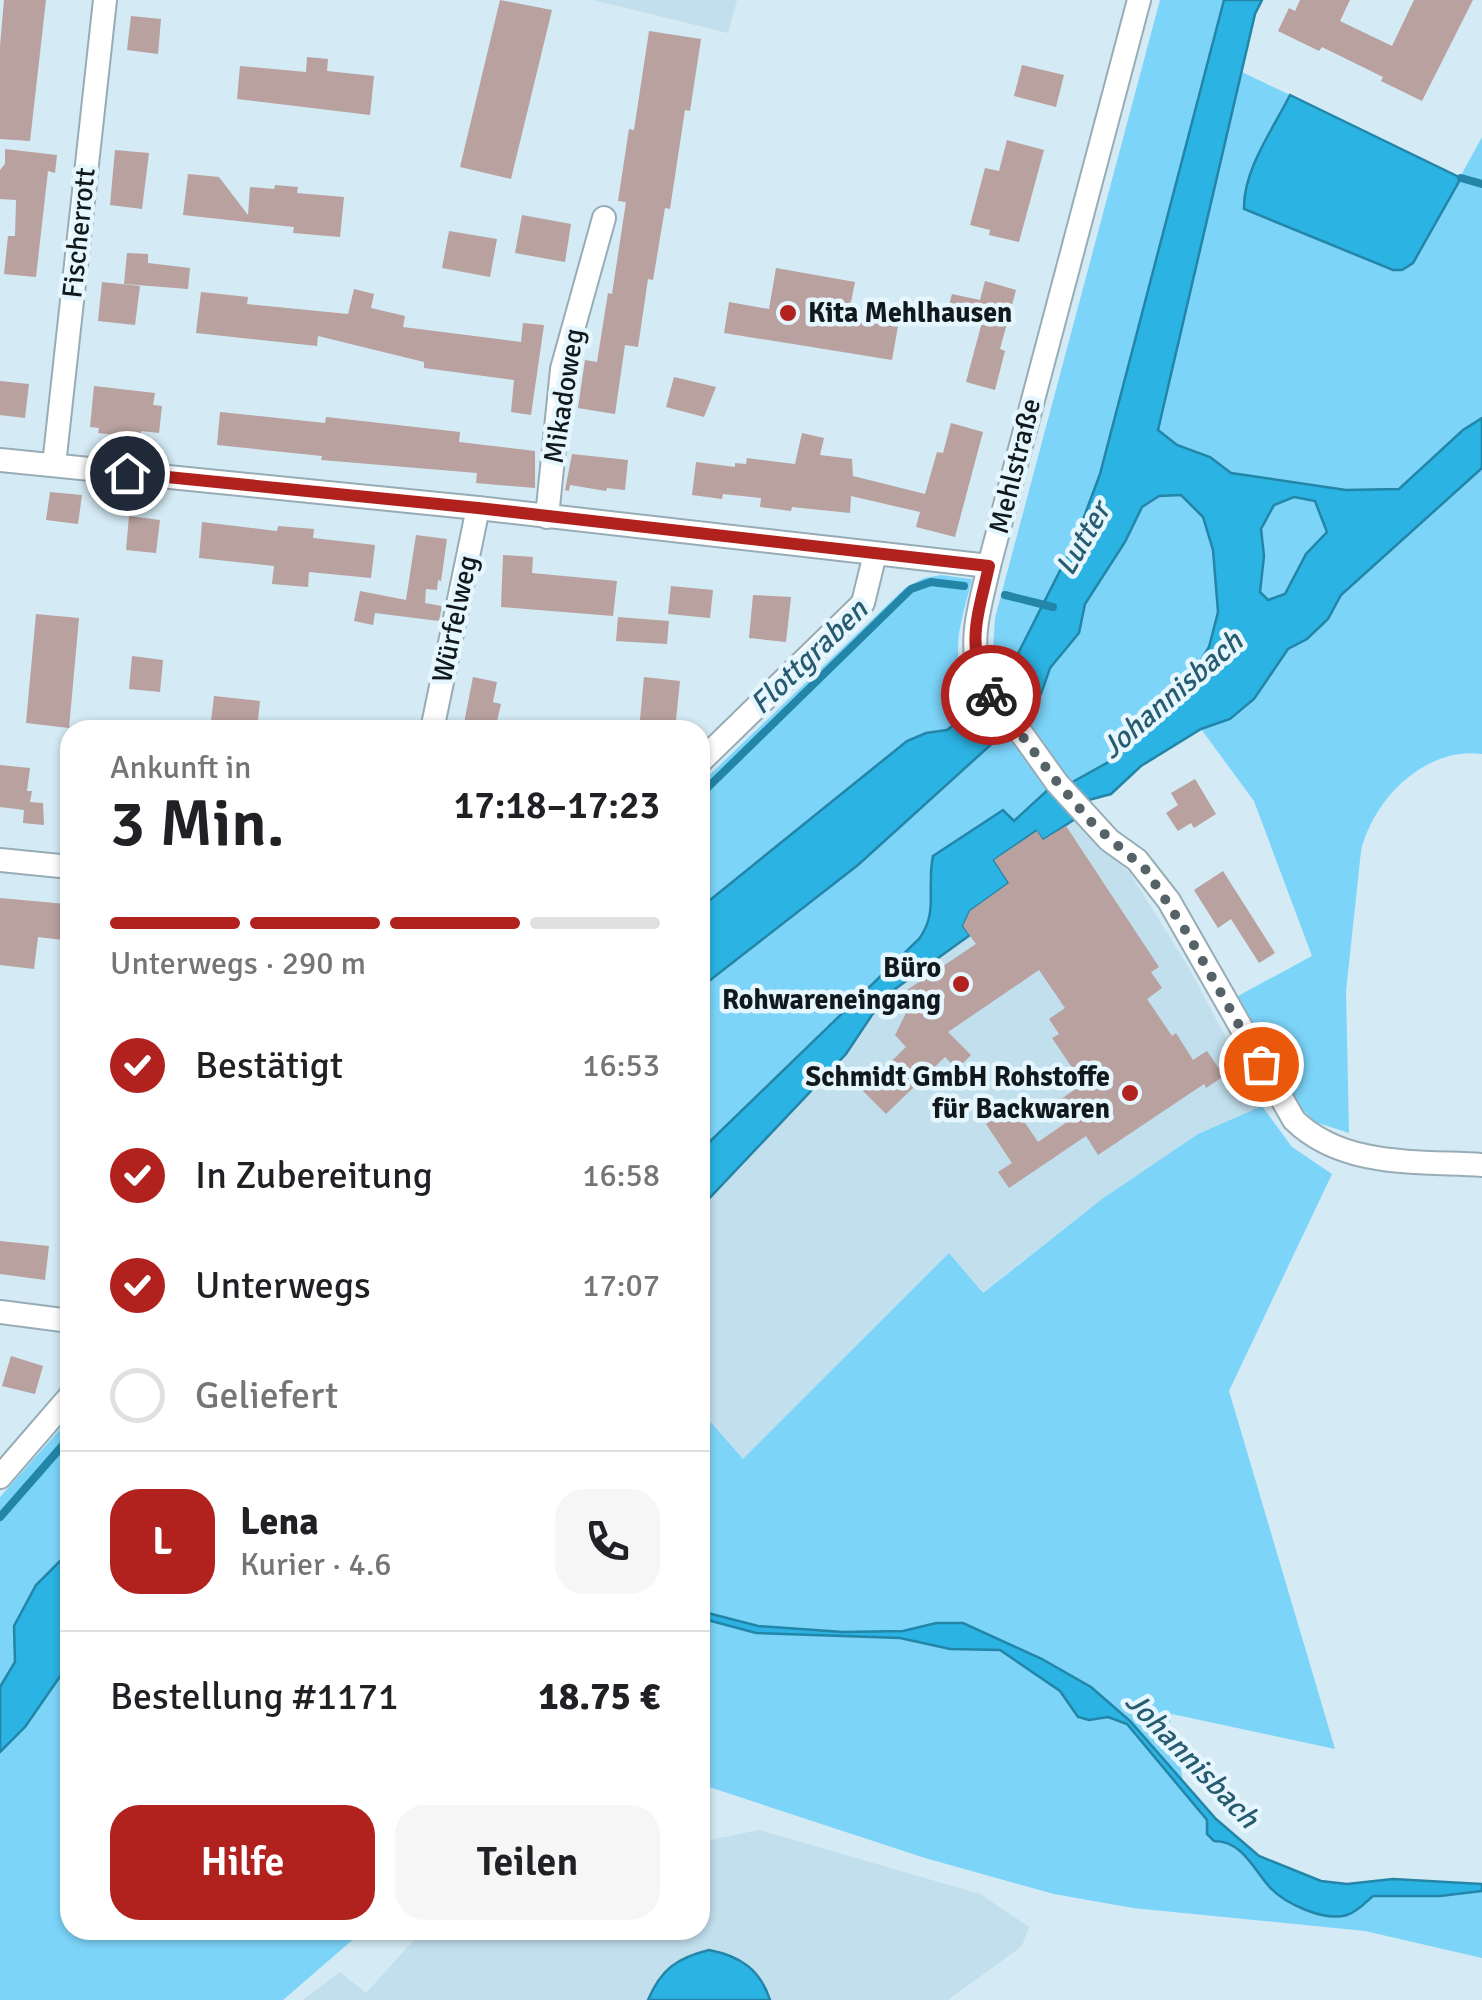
<!DOCTYPE html>
<html lang="de">
<meta charset="utf-8">
<style>
:root{--surface:#fff;--page:#f6f6f6;--text:#202124;--muted:#757577;--line:#e0e0e0;--accent:#b1211e}
body{margin:0;font-family:Signika,sans-serif;background:var(--page);color:var(--text);height:100vh;display:flex;flex-direction:column;font-size:38px;white-space:nowrap}
*{box-sizing:border-box;margin:0}
p{font-size:32px;color:var(--muted)}
.icon{flex:none;width:55px;height:55px;fill:none;stroke:currentColor;stroke-width:2;stroke-linecap:round;stroke-linejoin:round}
.map{position:relative;flex:1;overflow:hidden}
.details{position:absolute;left:60px;top:720px;width:650px;height:1220px;display:flex;flex-direction:column;background:var(--surface);border-radius:30px;box-shadow:0 2px 8px #0004}
.details>*{flex:none}
.pin{position:absolute;display:grid;place-items:center;width:85px;height:85px;color:#fff;margin:-42px;border:5px solid #fff;border-radius:50%;box-shadow:0 2px 10px #0007}
.courier{position:absolute;display:grid;place-items:center;width:100px;height:100px;margin:-50px;border:8px solid #b1211e;border-radius:50%;background:#fff;color:#222;box-shadow:0 2px 12px #0007}
.headline em{font-style:normal;font-weight:600}
.headline div{display:flex;flex-direction:column-reverse}
.headline{display:flex;align-items:center;justify-content:space-between;height:170px;padding:0 50px}
h1{font-size:65px;font-weight:600;line-height:75px}
.bar{display:grid;grid-template-columns:repeat(4,1fr);gap:15px 10px;align-content:center;height:120px;padding:0 50px}
.bar i{height:12px;border-radius:8px;background:var(--line)}
.bar .active{background:var(--accent)}
.bar p{grid-column:span 4}
.line{display:flex;align-items:center;gap:25px;padding:0 50px;border-top:2px solid var(--line)}
.line div{flex:1}
.round{display:grid;place-items:center;flex:none;width:105px;height:105px;border-radius:30px;background:var(--page)}
ol{padding:0 50px;list-style:none}
li{display:flex;align-items:center;gap:30px;height:110px}
li p{margin-inline-start:auto}
li .icon{padding:10px;border-radius:50%;background:var(--accent);color:#fff;stroke-width:4}
li:last-child{color:var(--muted)}
li i{width:55px;height:55px;border:5px solid var(--line);border-radius:50%}
.cta{display:flex;gap:20px;margin-top:auto;padding:20px 50px}
.cta a{flex:1;height:115px;border-radius:30px;background:var(--accent);color:#fff;font-size:40px;font-weight:600;line-height:115px;text-align:center}
.cta a+a{background:var(--page);color:var(--text)}
.map>svg:first-child{display:block}
.built{fill:#c2dfed}
.green{fill:#7cd4f9}
.water{fill:#2bb3e3;stroke:#2385a7;stroke-width:2.5;fill-rule:evenodd}
.lines{fill:none;stroke-linecap:round;stroke-linejoin:round}
.stream{stroke:#2385a7;stroke-width:8}
.building{fill:#b8a19e}
.street-casing{stroke:#98acb6;stroke-width:26}
.street{stroke:#fff;stroke-width:22}
.done{stroke:#556268;stroke-width:10;stroke-dasharray:0 18}
.route{stroke:#b1211e;stroke-width:12}
.poi-dot{fill:#b1211e;stroke:#e5f6fe;stroke-width:4}
.labels{text-anchor:middle;dominant-baseline:central;stroke-width:9;stroke-linejoin:round;paint-order:stroke}
.street-label{font-size:28px;fill:#11191c;stroke:#e5f6fe}
.poi-label{font-size:28px;font-weight:bold;fill:#11191c;stroke:#e5f6fe;text-anchor:end}
.water-label{font-size:30px;font-style:italic;fill:#295b70;stroke:#e5f6fe}
</style>
<div class="map">
<svg width="1482" height="2000" viewBox="0 0 1482 2000">
<rect width="100%" height="100%" fill="#d4eaf4"/>
<!-- built -->
<g class="built">
<path d="M593 0H737L728 33Z"/>
<path d="M1076 819 1130 873 1189 968 1262 1106 1198 1134 1102 1199 982 1293 949 1253 743 1460 700 1410V1208L846 1054 884 997 969 935 963 926 970 911 1008 883 994 860 1037 831Z"/>
<path d="M759 1830 980 1894 1029 1927 1022 1946 948 2000H303L340 1972 366 1993 423 1930H700V1842Z"/>
</g>
<!-- green -->
<g class="green">
<path d="M1160 0H1224L1100 474 1075 541 1001 687 992 665 995 618Z"/>
<path d="M1242 72 1290 95 1258 159 1244 196 1413 263 1482 137V418L1463 430 1399 489 1346 490 1231 473 1210 457 1177 445 1158 430Z"/>
<path d="M1482 468V754C1426 746 1373 799 1361 851L1346 991 1349 1133 1315 1122 1295 1102 1238 996 1312 956 1254 801 1201 729 1230 719 1254 699 1289 649 1307 639 1328 619 1341 595Z"/>
<path d="M1181 494 1203 517 1213 550 1218 612 1209 647 1185 687 1158 719 1114 759 1067 785 1053 757 1024 716 1041 694 1050 668 1079 633 1085 604 1125 542 1142 507 1159 496Z"/>
<path d="M1294 497 1315 501 1328 532 1306 554 1285 595 1268 600 1260 592 1264 556 1261 528 1274 505Z"/>
<path d="M941 575 972 579C966 606 949 649 964 675 968 684 978 693 984 701L947 730 926 733 907 741 700 908V784L905 588 924 578Z"/>
<path d="M1007 730 1052 786 1013 822 929 876 932 921 919 939 700 1151V988L858 865Z"/>
<path d="M1262 1106 1292 1147 1332 1174 1229 1391 1335 1749 1172 1714 1166 1737 1178 1749 1183 1782 1130 1721 1091 1687 1042 1659 963 1623H936L903 1631 843 1632 758 1626 700 1611V1410L743 1459 949 1253 983 1293 1102 1199 1198 1134Z"/>
<path d="M70 1418V1551L36 1585 14 1626 15 1662 0 1687V1497Z"/>
<path d="M700 1618 756 1633 900 1638 950 1649 1000 1650 1060 1691 1078 1717 1089 1720 1108 1717 1127 1724 1207 1820 1251 1860 1270 1888 1353 1913 1373 1896H1440L1482 1891V1958L1365 1931 1133 1908 1054 1894 925 1858 700 1784Z"/>
<path d="M70 1662V1930H364L283 2000H0V1752L25 1727Z"/>
</g>
<!-- water -->
<g class="water">
<path d="M1224 0H1262L1255 14 1158 430 1177 445 1210 457 1231 473 1346 490 1399 489 1463 430 1482 418V468L1341 595 1328 619 1307 639 1288 649 1254 699 1230 719 1201 729 1141 766 1111 794 1081 802 1067 785 1114 759 1158 719 1185 687 1209 647 1218 612 1213 550 1203 517 1181 495 1159 496 1142 507 1125 542 1085 604 1079 633 1050 668 1041 694 1024 716 1001 687 1075 541 1100 474ZM1294 497 1315 501 1327 532 1306 554 1285 594 1268 600 1260 592 1264 556 1261 529 1274 505Z"/>
<path d="M1290 95 1461 178 1413 263 1402 270H1393L1244 209C1243 170 1273 129 1290 95Z"/>
<path d="M984 701 1007 730 858 865 700 988V908L907 741 926 733 947 730Z"/>
<path d="M1052 786 1078 817 1043 840 1036 831 994 860 1009 883 970 911 963 926 970 935 884 997 846 1054 700 1208V1151L919 939C939 911 926 890 933 856L1003 810 1014 821Z"/>
<path d="M70 1551V1662L25 1727 0 1752V1687L15 1662 14 1626 36 1585Z"/>
<path d="M700 1611 758 1626 843 1632 903 1631 936 1623H963L1042 1659 1091 1687 1130 1721 1216 1819 1259 1856 1321 1881 1347 1884 1393 1879 1482 1884V1891L1440 1896H1373C1365 1903 1357 1912 1347 1915 1324 1922 1282 1903 1267 1884 1252 1866 1241 1841 1214 1841L1207 1834V1820L1127 1724 1108 1717 1089 1720 1078 1717 1060 1691 1000 1650 950 1649 900 1638 756 1633 700 1618Z"/>
<path d="M709 1950C740 1956 760 1969 770 2000H648C661 1969 677 1958 709 1950Z"/>
</g>
<g class="lines">
<!-- stream -->
<g class="stream">
<path d="M1461 178 1482 184"/>
<path d="M1005 595 1053 607"/>
<path d="M700 795 911 589 931 582 964 586"/>
<path d="M0 1517 70 1437"/>
</g>
</g>
<!-- building -->
<g class="building">
<path d="M4 0H46L30 141 0 139V46Z"/>
<path d="M500 0 552 10 511 179 460 167Z"/>
<path d="M1300 0H1350L1340 21 1392 46 1414 0H1473L1422 101 1381 81 1383 77 1322 47 1319 51 1278 31 1289 8 1295 11Z"/>
<path d="M131 16 161 19 158 54 127 50Z"/>
<path d="M649 31 701 39 690 111 685 110 670 209 665 208 653 280 648 279 638 347 625 345 615 414 578 408 585 360 597 362 608 293 612 294 626 202 618 201 629 129 634 130Z"/>
<path d="M307 57 328 59 327 71 374 76 370 115 237 99 240 66 306 72Z"/>
<path d="M1022 65 1064 75 1056 107 1014 96Z"/>
<path d="M1007 140 1044 150 1019 242 989 235 990 230 970 225 985 168 999 171Z"/>
<path d="M5 149 57 155 55 173 48 171 36 277 4 274 8 236H15L16 200 0 199V170L5 164Z"/>
<path d="M115 150 149 153 142 209 110 205Z"/>
<path d="M188 174 219 177 248 215 250 187 274 189 275 185 298 187 297 193 344 197 340 237 293 233 294 227 183 215Z"/>
<path d="M522 215 571 224 565 262 515 253Z"/>
<path d="M449 231 497 239 490 277 442 268Z"/>
<path d="M127 253 148 254V263L190 268 188 289 124 284Z"/>
<path d="M776 268 855 282 848 317 898 326 892 360 724 333 729 302 769 309Z"/>
<path d="M985 281 1016 290 1000 349 1005 351 995 390 966 382 982 322 947 312 952 294 980 300Z"/>
<path d="M102 282 140 286 135 325 98 321Z"/>
<path d="M354 289 374 294 371 308 405 316 403 327 521 342 523 323 544 325 531 415 511 412 514 380 424 368V362L318 336 317 346 196 333 201 292 248 297 247 304 348 314Z"/>
<path d="M674 377 716 387 704 417 666 407Z"/>
<path d="M0 381 29 384 25 418 0 415Z"/>
<path d="M94 386 155 393 153 405 162 406 159 433 141 431V438L98 433 99 428 90 427Z"/>
<path d="M220 412 325 423 326 417 460 432 459 442 535 451V488L476 483 477 473 321 460 322 456 217 445Z"/>
<path d="M951 423 983 432 955 537 916 527 920 512 851 496 850 513 792 507 791 511 760 507 761 498 723 494 722 499 692 495 696 462 735 467V463L746 464 747 458 795 464 802 433 824 438 820 455 852 459 853 476 925 494 937 452 943 453Z"/>
<path d="M572 454 628 460 625 490 607 488 606 491 570 485 569 491 565 490Z"/>
<path d="M50 492 82 495 78 524 46 520Z"/>
<path d="M129 516 160 520 156 553 126 550Z"/>
<path d="M202 522 277 531 278 526 314 529 313 538 375 545 371 578 309 572 308 587 272 584 274 566 199 558Z"/>
<path d="M416 535 447 539 441 581 438 580 437 590 426 589 425 603 442 606 439 621 375 613 373 625 354 621 360 591 406 600Z"/>
<path d="M503 555 533 557 532 573 617 581 613 616 501 607Z"/>
<path d="M671 586 713 590 710 618 668 614Z"/>
<path d="M753 595 791 597 786 642 749 638Z"/>
<path d="M36 614 79 618 69 728 26 723Z"/>
<path d="M618 617 669 621 667 644 616 641Z"/>
<path d="M132 656 163 660 160 692 129 689Z"/>
<path d="M473 677 497 682 493 702 501 704 495 730H476V725L464 723Z"/>
<path d="M644 677 680 681 675 730H639Z"/>
<path d="M214 696 260 701 257 730H210Z"/>
<path d="M0 765 30 768 27 791H32L30 802 43 803 44 825 23 823 24 810 0 807Z"/>
<path d="M1195 779 1216 814 1194 828 1191 823 1178 831 1166 813 1178 805 1171 793Z"/>
<path d="M1066 826 1159 967 1151 972 1162 988 1147 999 1172 1036 1176 1033 1193 1060 1207 1051 1224 1076 1206 1088 1204 1084 1098 1155 1086 1136 1009 1188 998 1172 1012 1163 986 1124 1013 1105 1038 1142 1073 1118 1061 1099 1083 1084 1052 1038 1059 1034 1049 1019 1065 1008 1039 970 948 1032 971 1055 957 1069 945 1057 886 1114 862 1090 906 1047 895 1035 914 997 907 990 976 944 963 926 970 911 1009 883 994 860 1037 831 1043 840Z"/>
<path d="M1223 871 1275 953 1259 963 1231 919 1218 928 1194 890Z"/>
<path d="M0 898 66 904 63 940 38 937 34 969 0 965Z"/>
<path d="M0 1241 49 1246 45 1280 0 1274Z"/>
<path d="M11 1356 43 1366 35 1394 2 1386Z"/>
</g>
<g class="lines">
<!-- street casing -->
<g class="street-casing">
<g id="street">
<path d="M1139 0 989 566C981 603 969 636 979 674L1057 783 1109 840 1137 860 1169 901 1294 1120C1343 1168 1418 1161 1482 1165"/>
<path d="M0 460 478 508 989 566"/>
<path d="M54 465 105 0"/>
<path d="M547 517 562 369 604 218"/>
<path d="M432 730 478 508"/>
<path d="M700 762 863 603 875 554"/>
<path d="M0 860 70 867"/>
<path d="M0 1312 70 1321"/>
<path d="M0 1477 70 1396"/>
</g>
</g>
<!-- street -->
<use href="#street" class="street"/>
</g>
<g class="lines">
<!-- done -->
<path class="done" d="M991 695 1057 782 1093 824 1146 870 1187 933 1261 1064"/>
<!-- route -->
<path class="route" d="M127 473 478 508 989 566C978 616 964 647 991 695"/>
</g>
<!-- markers -->
<g class="poi-dot">
<circle cx="788" cy="313" r="10"/>
<circle cx="961" cy="984" r="10"/>
<circle cx="1130" cy="1093" r="10"/>
</g>
<g class="labels">
<!-- street labels -->
<g class="street-label">
<text transform="translate(79 233) rotate(-84)">Fischerrott</text>
<text transform="translate(564 396) rotate(-81)">Mikadoweg</text>
<text transform="translate(1015 466) rotate(-76)">Mehlstraße</text>
<text transform="translate(455 619) rotate(-78)">Würfelweg</text>
</g>
<!-- poi labels -->
<g class="poi-label">
<text x="808" y="313" text-anchor="start">Kita Mehlhausen</text>
<text x="941" y="968">Büro<tspan x="941" dy="32">Rohwareneingang</tspan></text>
<text x="1110" y="1077">Schmidt GmbH Rohstoffe<tspan x="1110" dy="32">für Backwaren</tspan></text>
</g>
<!-- water labels -->
<g class="water-label">
<text transform="translate(1083 539) rotate(-60)">Lutter</text>
<text transform="translate(809 657) rotate(-44)">Flottgraben</text>
<text transform="translate(1172 695) rotate(-41)">Johannisbach</text>
<text transform="translate(1192 1760) rotate(46)">Johannisbach</text>
</g>
</g>
</svg>
<div class="pin" style="left:1261px;top:1064px;background:#ea580c"><svg class="icon" aria-label="bag" viewBox="0 0 24 24"><path d="M5 8h14l-1 12H6zM9 8a3 3 0 0 1 6 0"/></svg></div>
<div class="pin" style="left:127px;top:473px;background:#1f2937"><svg class="icon" aria-label="home" viewBox="0 0 24 24"><path d="M3 11l9-7 9 7M6 9v11h12V9"/></svg></div>
<div class="courier" style="left:991px;top:695px"><svg class="icon" aria-label="bike" viewBox="0 0 24 24"><circle cx="6" cy="16" r="4"/><circle cx="18" cy="16" r="4"/><path d="M6 16l4-8h5l3 8M10 8l3 8H6M13 5h3"/></svg></div>
<section class="details">
<div class="headline"><div><h1>3 Min.</h1><p>Ankunft in</p></div><em>17:18–17:23</em></div>
<div class="bar"><i class="active"></i><i class="active"></i><i class="active"></i><i></i><p>Unterwegs · 290 m</p></div>
<ol>
<li><svg class="icon" aria-label="check" viewBox="0 0 24 24"><path d="M5 12l5 5 9-10"/></svg>Bestätigt<p>16:53</p></li>
<li><svg class="icon" aria-label="check" viewBox="0 0 24 24"><path d="M5 12l5 5 9-10"/></svg>In Zubereitung<p>16:58</p></li>
<li><svg class="icon" aria-label="check" viewBox="0 0 24 24"><path d="M5 12l5 5 9-10"/></svg>Unterwegs<p>17:07</p></li>
<li><i></i>Geliefert</li>
</ol>
<div class="line" style="height:180px"><b class="round" style="background:var(--accent);color:#fff">L</b><div><b>Lena</b><p>Kurier · 4.6</p></div><a class="round"><svg class="icon" aria-label="phone" viewBox="0 0 24 24"><path d="M5 4h4l2 5-3 2q2 4 5 5l2-3 5 2v4C11 20 4 13 5 4z"/></svg></a></div>
<div class="line" style="height:130px"><div>Bestellung #1171</div><b>18.75 €</b></div>
<div class="cta"><a>Hilfe</a><a>Teilen</a></div>
</section>
</div>
